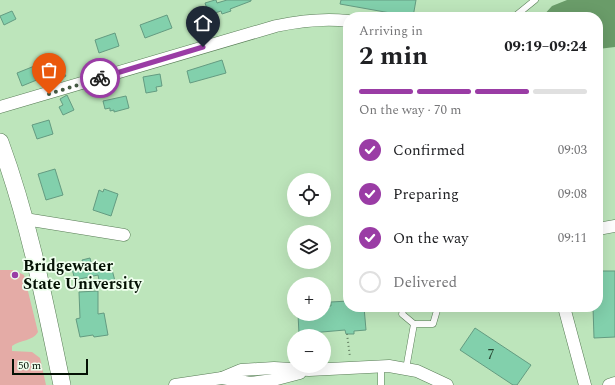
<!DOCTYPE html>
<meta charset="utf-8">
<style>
:root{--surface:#fff;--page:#f6f6f6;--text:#202124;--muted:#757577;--line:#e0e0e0;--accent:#9a3ca5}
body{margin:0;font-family:Spectral,serif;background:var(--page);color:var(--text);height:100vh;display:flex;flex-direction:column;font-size:15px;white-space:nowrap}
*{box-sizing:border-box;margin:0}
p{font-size:13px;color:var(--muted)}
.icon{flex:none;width:22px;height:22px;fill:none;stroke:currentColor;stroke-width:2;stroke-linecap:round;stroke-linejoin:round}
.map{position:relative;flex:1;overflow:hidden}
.details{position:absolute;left:343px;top:12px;width:260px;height:300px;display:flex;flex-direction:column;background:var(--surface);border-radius:16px;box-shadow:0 4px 16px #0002}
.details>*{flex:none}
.controls{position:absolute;left:287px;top:173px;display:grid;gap:8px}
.controls a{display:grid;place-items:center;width:44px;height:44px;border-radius:50%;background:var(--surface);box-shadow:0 4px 16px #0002;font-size:20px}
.scale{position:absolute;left:12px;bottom:10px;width:76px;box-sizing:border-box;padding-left:4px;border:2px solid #041104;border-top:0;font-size:11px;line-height:14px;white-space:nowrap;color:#041104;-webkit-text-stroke:3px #efffee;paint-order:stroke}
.pin{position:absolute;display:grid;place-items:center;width:34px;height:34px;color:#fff;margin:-41px -17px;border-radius:50% 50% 50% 0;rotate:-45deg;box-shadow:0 0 4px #0007}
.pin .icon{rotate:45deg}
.courier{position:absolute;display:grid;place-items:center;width:40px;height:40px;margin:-20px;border:3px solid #9a3ca5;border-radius:50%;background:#fff;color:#222;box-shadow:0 1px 5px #0007}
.head em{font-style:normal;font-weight:700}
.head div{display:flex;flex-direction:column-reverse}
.head{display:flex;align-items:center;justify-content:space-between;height:68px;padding:0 16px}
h1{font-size:26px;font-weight:700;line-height:30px}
.bar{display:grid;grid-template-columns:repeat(4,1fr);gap:6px 4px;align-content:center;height:48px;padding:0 16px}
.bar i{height:5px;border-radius:3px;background:var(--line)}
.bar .selected{background:var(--accent)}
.bar p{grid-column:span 4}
ol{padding:0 16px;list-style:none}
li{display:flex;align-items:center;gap:12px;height:44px}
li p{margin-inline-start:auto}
li .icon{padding:4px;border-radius:50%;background:var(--accent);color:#fff;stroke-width:4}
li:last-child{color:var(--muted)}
li i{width:22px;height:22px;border:2px solid var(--line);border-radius:50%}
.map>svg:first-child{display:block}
.green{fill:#e4aba6}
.water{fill:#6a9c69}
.building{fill:#82d0ac;stroke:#649b81}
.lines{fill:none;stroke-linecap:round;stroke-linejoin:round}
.lane-casing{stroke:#587c56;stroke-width:7}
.street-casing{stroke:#587c56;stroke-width:13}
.secondary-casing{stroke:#587c56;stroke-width:18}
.path{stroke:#668165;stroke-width:2;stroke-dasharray:1 3;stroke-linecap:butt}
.lane{stroke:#fff;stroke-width:6}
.street{stroke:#fff;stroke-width:12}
.secondary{stroke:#fff;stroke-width:17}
.done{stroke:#455b44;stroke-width:4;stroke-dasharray:0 7.2}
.route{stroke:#9a3ca5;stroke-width:5}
.poi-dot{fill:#9a3ca5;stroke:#efffee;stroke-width:1.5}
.labels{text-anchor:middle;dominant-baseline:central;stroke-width:3.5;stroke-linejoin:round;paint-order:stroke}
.number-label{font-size:14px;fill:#24412e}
.poi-label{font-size:16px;font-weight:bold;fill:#041104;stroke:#efffee;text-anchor:start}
</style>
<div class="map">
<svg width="615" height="385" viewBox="0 0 615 385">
<rect width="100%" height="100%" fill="#bde5bb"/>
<!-- green -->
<path class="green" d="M0 270H14L24 275 38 332C33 341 20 340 12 346V351L32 352 40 358 46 385H0Z"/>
<!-- water -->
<path class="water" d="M567 0H615V47L598 49V17H542L552 6Z"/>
<!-- building -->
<g class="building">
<path d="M215 0H216L217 3 227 0H251V1L230 9 231 11 222 14 221 11 209 15 205 3Z"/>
<path d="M341 0H416L413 17 340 4Z"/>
<path d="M12 11 16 19 4 25 0 16Z"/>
<path d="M167 15 172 28 145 38 140 25Z"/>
<path d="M115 33 119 46 99 53 95 40Z"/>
<path d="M222 60 226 73 190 83 187 71Z"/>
<path d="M37 65V68L40 66 44 77 22 86 17 73Z"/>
<path d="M60 67 66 76 54 83 48 75Z"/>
<path d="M160 74 162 86 156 87 157 91 146 93 143 77Z"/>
<path d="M67 95 74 110 63 115 59 107 63 105 60 99Z"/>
<path d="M126 96 129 108 114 112V110L110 111V108L105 109 103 101Z"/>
<path d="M49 120 53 134 37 139 32 125Z"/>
<path d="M55 169 63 195 46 200 38 174Z"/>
<path d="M104 189 118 194 111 216 93 210 99 190 103 192Z"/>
<path d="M90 258 92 266 110 262 115 281 100 285 98 275 75 280 72 269 84 266 82 260Z"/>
<path d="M598 271H615V337L594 338 593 307H598Z"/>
<path d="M98 291V314L104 313 108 335 94 337 93 335 80 337 76 319 80 318 79 292Z"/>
<path d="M348 301V307H364L366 330 354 331V334H346L345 330 299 334 298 314H324V306H331V302Z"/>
<path d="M475 328 531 365 517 385H513L460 350Z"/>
</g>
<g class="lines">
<!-- lane casing -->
<g class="lane-casing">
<g id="lane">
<path d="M514 17 535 0"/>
<path d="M404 307 402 314 414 324H433L438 307"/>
<path d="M381 366V385"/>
<path d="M406 369 414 324"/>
</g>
</g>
<!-- street casing -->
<g class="street-casing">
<g id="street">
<path d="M0 107 276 26C300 21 324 18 348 21"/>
<path d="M25 219 124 235"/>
<path d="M598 229 615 226"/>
<path d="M564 307 585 385"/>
<path d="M222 378 241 370 274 368 309 370 389 366 417 371 447 385"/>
<path d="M175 385 222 378 250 383 258 382 273 380 300 373"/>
<path d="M609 385 615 383"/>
</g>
</g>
<!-- secondary casing -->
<g class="secondary-casing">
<path id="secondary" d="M0 142C29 221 45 303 62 385"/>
</g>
<!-- path -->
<path class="path" d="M347 334 350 357"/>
<!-- lane -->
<use href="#lane" class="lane"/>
<!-- street -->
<use href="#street" class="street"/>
<!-- secondary -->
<use href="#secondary" class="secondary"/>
</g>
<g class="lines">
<!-- done -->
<path class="done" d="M49 94 100 78"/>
<!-- route -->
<path class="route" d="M100 78 203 47"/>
</g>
<!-- markers -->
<circle class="poi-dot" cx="15" cy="275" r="4"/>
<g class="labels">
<!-- number labels -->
<g class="number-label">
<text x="491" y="354">7</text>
</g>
<!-- poi labels -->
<g class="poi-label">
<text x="23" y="266">Bridgewater<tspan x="23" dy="18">State University</tspan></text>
</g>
</g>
</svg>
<div class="controls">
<a><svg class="icon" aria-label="locate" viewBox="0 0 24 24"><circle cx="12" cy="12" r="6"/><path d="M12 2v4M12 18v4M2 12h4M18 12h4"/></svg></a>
<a><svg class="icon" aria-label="layers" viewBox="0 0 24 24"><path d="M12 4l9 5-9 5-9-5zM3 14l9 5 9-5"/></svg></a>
<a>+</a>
<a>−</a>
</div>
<div class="scale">50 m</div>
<div class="pin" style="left:49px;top:94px;background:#ea580c"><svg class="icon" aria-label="bag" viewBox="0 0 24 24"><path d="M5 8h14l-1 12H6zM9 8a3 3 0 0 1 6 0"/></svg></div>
<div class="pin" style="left:203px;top:47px;background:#1f2937"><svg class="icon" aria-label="home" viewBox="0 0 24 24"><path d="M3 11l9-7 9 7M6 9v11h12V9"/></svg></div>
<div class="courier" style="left:100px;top:78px"><svg class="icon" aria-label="bike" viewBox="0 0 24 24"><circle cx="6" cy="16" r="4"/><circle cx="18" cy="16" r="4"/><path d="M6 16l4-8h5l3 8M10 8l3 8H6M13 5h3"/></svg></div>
<section class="details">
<div class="head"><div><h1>2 min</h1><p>Arriving in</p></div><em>09:19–09:24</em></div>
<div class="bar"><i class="selected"></i><i class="selected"></i><i class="selected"></i><i></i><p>On the way · 70 m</p></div>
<ol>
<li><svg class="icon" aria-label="check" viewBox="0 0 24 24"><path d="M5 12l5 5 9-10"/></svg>Confirmed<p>09:03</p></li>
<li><svg class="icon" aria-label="check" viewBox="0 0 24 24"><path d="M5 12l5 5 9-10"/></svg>Preparing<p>09:08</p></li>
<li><svg class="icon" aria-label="check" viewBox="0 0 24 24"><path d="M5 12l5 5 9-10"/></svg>On the way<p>09:11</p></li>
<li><i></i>Delivered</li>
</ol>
</section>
</div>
